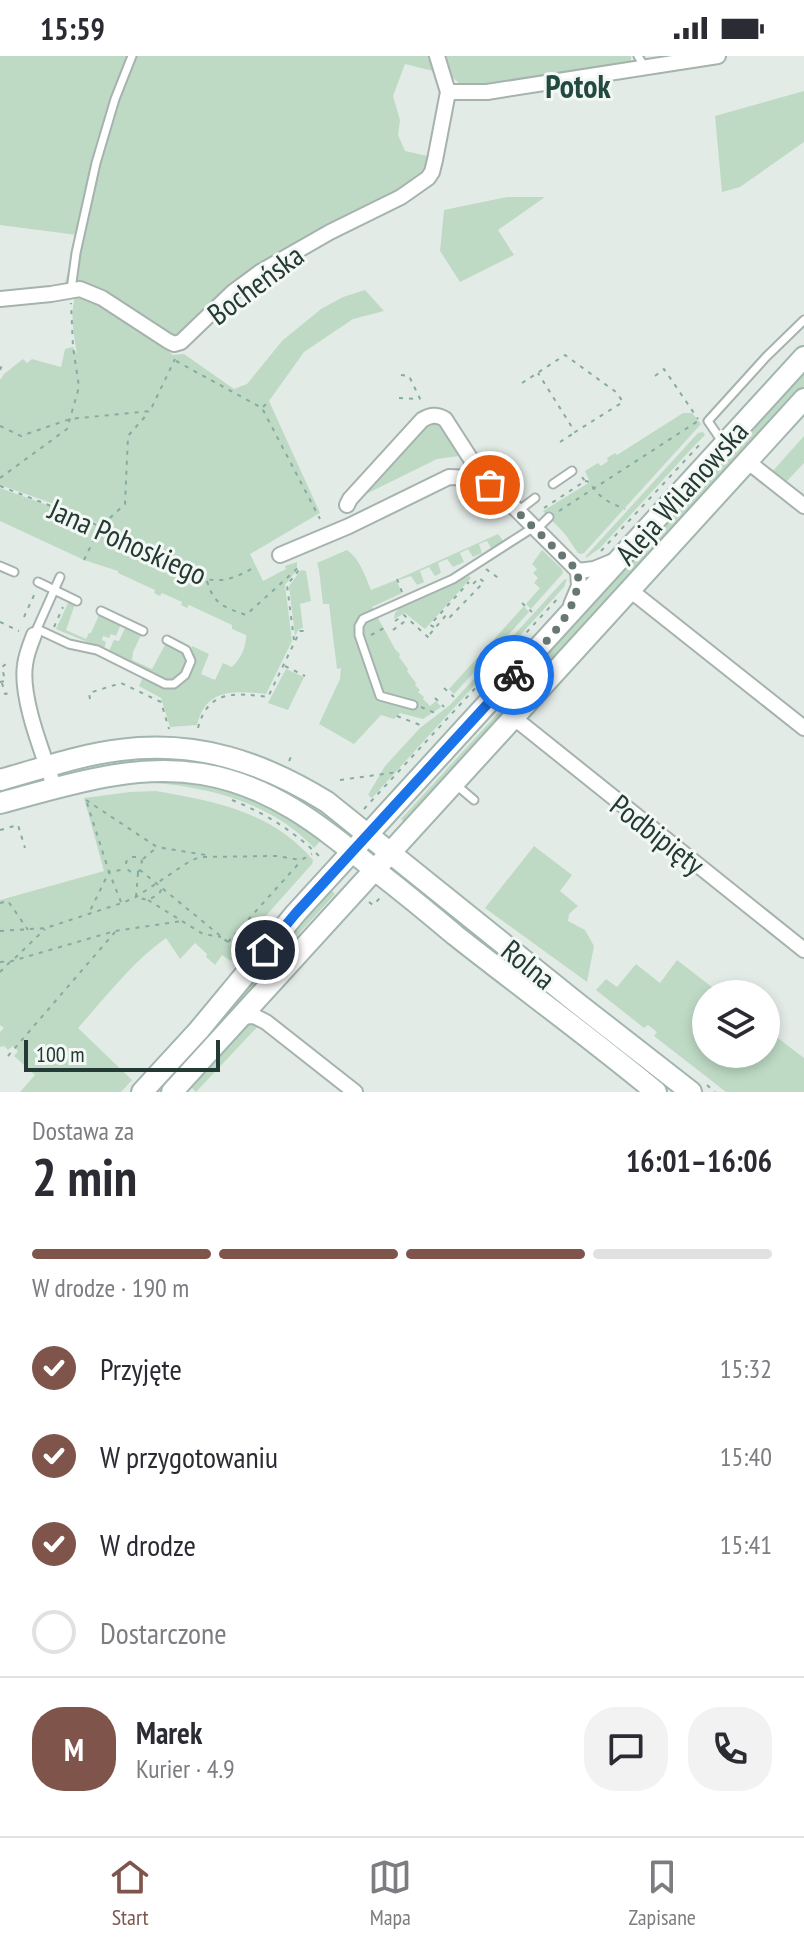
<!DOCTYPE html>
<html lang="pl">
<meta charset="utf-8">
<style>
:root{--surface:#fff;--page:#f2f2f3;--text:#2b2b33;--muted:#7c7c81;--line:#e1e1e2;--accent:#7e544b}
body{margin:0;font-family:"PT Sans Narrow",sans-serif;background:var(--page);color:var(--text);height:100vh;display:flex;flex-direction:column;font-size:30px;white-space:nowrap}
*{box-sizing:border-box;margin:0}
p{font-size:26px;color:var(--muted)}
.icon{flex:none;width:44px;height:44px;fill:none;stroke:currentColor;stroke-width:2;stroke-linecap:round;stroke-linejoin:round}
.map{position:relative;height:1036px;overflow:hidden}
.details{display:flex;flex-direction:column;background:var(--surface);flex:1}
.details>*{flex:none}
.tools{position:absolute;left:692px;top:924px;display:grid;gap:16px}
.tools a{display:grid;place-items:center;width:88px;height:88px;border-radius:50%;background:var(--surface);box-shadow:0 4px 12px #0003;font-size:40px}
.scale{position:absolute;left:24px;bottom:20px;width:196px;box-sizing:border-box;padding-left:8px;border:4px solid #243a34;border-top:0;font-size:22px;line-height:28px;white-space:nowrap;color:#243a34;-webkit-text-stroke:6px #f3f8f5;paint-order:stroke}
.pin{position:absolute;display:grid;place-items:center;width:68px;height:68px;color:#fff;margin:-34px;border:4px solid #fff;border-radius:50%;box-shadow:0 2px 8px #0007}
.courier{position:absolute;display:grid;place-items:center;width:80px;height:80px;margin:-40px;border:6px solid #1a73e8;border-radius:50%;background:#fff;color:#222;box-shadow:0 2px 10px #0007}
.head em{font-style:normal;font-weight:800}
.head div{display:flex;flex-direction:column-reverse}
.head{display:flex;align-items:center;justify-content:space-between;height:136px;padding:0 32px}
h1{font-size:52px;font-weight:800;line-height:60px}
.bar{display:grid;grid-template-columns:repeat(4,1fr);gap:12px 8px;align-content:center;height:96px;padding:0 32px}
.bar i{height:10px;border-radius:6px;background:var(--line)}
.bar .active{background:var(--accent)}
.bar p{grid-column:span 4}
.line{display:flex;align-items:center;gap:20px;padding:0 32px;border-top:2px solid var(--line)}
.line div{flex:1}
.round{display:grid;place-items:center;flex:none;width:84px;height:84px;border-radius:32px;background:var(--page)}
ol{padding:0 32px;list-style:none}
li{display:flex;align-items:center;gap:24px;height:88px}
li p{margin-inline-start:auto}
li .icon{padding:8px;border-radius:50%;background:var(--accent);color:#fff;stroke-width:4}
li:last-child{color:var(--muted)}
li i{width:44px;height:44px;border:4px solid var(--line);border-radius:50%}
.status{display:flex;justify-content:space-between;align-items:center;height:56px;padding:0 40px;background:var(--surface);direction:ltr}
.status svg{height:22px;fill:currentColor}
.tabs{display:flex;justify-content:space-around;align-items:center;height:112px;border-top:2px solid var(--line);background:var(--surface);font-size:22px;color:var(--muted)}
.tabs a{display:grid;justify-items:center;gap:4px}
.tabs .active{color:var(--accent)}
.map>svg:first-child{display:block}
.green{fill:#bedac5}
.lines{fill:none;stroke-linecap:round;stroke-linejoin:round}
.lane-casing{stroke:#a6b2ae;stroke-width:11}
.street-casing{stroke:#a6b2ae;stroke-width:18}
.secondary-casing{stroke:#a2b5af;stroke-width:24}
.path{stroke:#86aba0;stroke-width:2;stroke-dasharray:4 6;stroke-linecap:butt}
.lane{stroke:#fff;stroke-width:7}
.street{stroke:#fff;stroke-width:14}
.secondary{stroke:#fff;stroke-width:20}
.done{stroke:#677873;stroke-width:8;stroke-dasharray:0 14.4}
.route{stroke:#1a73e8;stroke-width:10}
.labels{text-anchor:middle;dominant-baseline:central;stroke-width:6;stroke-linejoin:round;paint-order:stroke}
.street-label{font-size:30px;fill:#243a34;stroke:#f3f8f5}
.neighbourhood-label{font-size:32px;font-weight:bold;fill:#224a41;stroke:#f3f8f5}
</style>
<div class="status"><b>15:59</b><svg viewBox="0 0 49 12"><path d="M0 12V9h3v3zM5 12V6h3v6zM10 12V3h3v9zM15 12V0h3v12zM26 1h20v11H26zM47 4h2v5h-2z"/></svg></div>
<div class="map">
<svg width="804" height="1036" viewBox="0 0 804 1036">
<rect width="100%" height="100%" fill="#e3ebe7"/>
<!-- green -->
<g class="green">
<path d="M0 0H128L102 72 105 78 136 0H431L437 16 405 8 393 40 400 64 398 79 405 95 432 101 424 121 331 172 182 279 175 282 98 234 76 226 64 231 77 179 0 169Z"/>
<path d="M442 0H631V9C574 15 519 28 461 29L448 17Z"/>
<path d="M804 35V86L740 131 722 136 715 60Z"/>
<path d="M507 141H545L498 174 514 199 460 226 440 195 444 154Z"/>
<path d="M365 234 384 255 353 263 304 296 269 345 320 457 250 498 263 525 286 513 285 510 297 506V514L285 529 292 585 266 638C236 635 206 631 197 669L170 671 161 642 139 630 143 621C151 624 160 631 168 632 188 634 198 608 191 594L192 590 209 598 201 618 215 624 223 607 232 611C241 602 246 592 246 579L232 573V569L189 549 187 552 181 549 182 546 162 537 160 540 154 537 155 534 118 517V515L84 504 0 465V432L58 453 99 471 101 469 63 451 0 429V324L4 318 23 303 27 307 32 303 61 311 65 293 73 291 77 298C74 280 69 255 76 239L93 240 156 284 173 299 184 298 234 333 247 328 282 285 321 253 343 241Z"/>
<path d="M804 313V330L405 767 401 763 511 643 539 604Z"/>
<path d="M683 357H692L701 368 584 497 581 498 578 497 565 478 543 455 590 426 585 415 598 407 601 410 608 405 607 402 615 397 617 399Z"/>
<path d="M439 365 462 398 459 400 437 403 362 440 423 368Z"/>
<path d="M703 376 705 379 695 389 600 492 586 502V500L698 377Z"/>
<path d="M804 380V407L785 427 772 416Z"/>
<path d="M498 478 504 486 491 492 487 485 479 488 482 497 473 501 468 493 460 497 464 506 453 511 447 503 438 507 441 517 435 520 429 511 420 515 424 526 417 529 411 520 399 524 398 523Z"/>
<path d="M347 494C360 503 365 520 371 534L396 524 402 537 372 551 395 593 400 598 399 601 408 613 407 615 416 627 415 629 420 634 418 636 424 641 423 643 430 650 436 645 441 651 423 663 400 657 394 663 381 659 354 688 319 668 340 623 341 612 337 613 329 548H323L319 514 317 507Z"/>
<path d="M542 494 562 513 563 517 531 553 526 548 540 532 534 527 538 522 533 517 537 513 532 508Z"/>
<path d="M301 514 306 515 311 545 300 548 303 572 299 573 295 580 289 530Z"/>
<path d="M469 520 471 522 425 573 405 557 394 563 395 557 400 551Z"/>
<path d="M567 523 564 531 372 742 368 739 385 710 420 672 450 649 564 524Z"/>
<path d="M69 545 75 548 66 574 86 583 89 577H91L99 559 121 568 116 580 111 578 109 582 103 580 102 584 106 586 104 593 56 573Z"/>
<path d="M524 550 529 556 454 638 449 633Z"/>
<path d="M126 570 142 577 133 596 132 604 152 613 166 587 183 595 187 605 180 620 172 625H168L109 595 114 584 119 585Z"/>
<path d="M286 613 304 621 288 654 268 647Z"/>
<path d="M165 721 242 735 324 781 314 792C269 743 195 727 131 726Z"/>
<path d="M156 735C214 745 273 756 313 804L312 808 255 872 250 868 233 888 238 893 231 905 222 899 215 909 206 901 207 898 195 887 180 903 166 882C132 906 106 941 78 972L132 1024 121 1036H20L35 1019 14 1000 18 995 13 990 8 994 4 990 0 991V976L4 972 0 969V844L104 815 84 742 130 736Z"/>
<path d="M534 790 572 819 560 835 578 850 569 858 568 865 585 874 594 890 587 926 485 852Z"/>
<path d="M330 833 335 838 273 906 257 931 160 1036H154L292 874Z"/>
<path d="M677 904 721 938H706V998H766V973L804 1002V1036H726L654 980 657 976 648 969 644 972 596 934 606 923 617 931 636 908 660 927Z"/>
<path d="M250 965 260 968 196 1036 190 1030Z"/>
</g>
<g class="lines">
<!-- lane casing -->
<g class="lane-casing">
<g id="lane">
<path d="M638 0 644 10"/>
<path d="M71 234 76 197 96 107 115 43 132 0"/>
<path d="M723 387 708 365 766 301 804 264"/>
<path d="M553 428 572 415"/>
<path d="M518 455 535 442"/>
<path d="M537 473 549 461"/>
<path d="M0 510 14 516"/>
<path d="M38 526 77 545"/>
<path d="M101 555 143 575"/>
<path d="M37 573 69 588 97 594 165 628H174L185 619 191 605 186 594 167 584"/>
<path d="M35 577 60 521"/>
<path d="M413 649 380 640 359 579V570L363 563 453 523 534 471"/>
<path d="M455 728 474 744"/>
</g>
</g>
<!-- street casing -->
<g class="street-casing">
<g id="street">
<path d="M448 36H487L718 0"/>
<path d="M0 243 51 238 80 233 102 242 168 285 174 288 181 286 233 236 260 216 330 176 401 141 428 122 432 116 435 104 448 36 437 0"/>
<path d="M747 405 804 450"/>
<path d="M347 449 350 443 422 364C430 359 436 358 445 363L472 405"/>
<path d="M280 499 349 470 449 421 471 422 482 425 500 437 578 515"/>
<path d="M630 534 804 672"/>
<path d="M571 549 579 530 578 515 594 513 616 504"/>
<path d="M34 579C30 589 26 599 25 609 20 643 44 700 55 733"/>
<path d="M513 661 804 894"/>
<path d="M240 961 254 960 266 966 355 1036"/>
</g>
</g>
<!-- secondary casing -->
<g class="secondary-casing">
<g id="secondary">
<path d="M0 724C40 713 79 699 120 694 197 684 262 706 327 746L577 947 691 1036"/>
<path d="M0 747C67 729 132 707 202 718 273 730 321 770 375 814 402 835 429 857 455 879 522 932 591 982 656 1036"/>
<path d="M142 1036 199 974 296 857 804 301"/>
<path d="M172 1036 804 343"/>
</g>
</g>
<!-- path -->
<g class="path">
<path d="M176 305 262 352 320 463"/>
<path d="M0 314 2 309"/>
<path d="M401 319 409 320 422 347"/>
<path d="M655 320 664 313 698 363"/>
<path d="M522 327 565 299 616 336 623 346 575 376 538 317"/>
<path d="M399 342 418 343"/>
<path d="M263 351 268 346"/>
<path d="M0 370 21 380 70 363 150 355 175 303"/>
<path d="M560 386 574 377"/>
<path d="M0 422 67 373 79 331 73 291 71 247"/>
<path d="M585 425 590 426C598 442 610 447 625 453"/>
<path d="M0 430 87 464 193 520C220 528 232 524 255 511"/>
<path d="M544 452 585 425 582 421"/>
<path d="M559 455 698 365"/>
<path d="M601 495 703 385"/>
<path d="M84 504 100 471 125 448 128 380 149 356"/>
<path d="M486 513 501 524"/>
<path d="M397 523 402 536"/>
<path d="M207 525C214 549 224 551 246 559L299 511"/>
<path d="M522 547 532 556"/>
<path d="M24 561 35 537"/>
<path d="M395 565 404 559 430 583"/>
<path d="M0 566 19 575"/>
<path d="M54 571 63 551"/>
<path d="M434 571 430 569 469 526"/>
<path d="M393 574 408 563"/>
<path d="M430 578 447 558 450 561 484 526 479 522 473 528"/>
<path d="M371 579 384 572"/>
<path d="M294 584 287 529 299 514"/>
<path d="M285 610 305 620"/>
<path d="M0 626 5 625 2 611 6 608"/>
<path d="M2 627 5 638 11 637"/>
<path d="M444 632 454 641"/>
<path d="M435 642 444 651"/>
<path d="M90 643 89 637 121 627 161 646 169 673"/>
<path d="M421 651 435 657"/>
<path d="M397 660 420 669"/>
<path d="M198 672C208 633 236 637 268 641L300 575H304"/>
<path d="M289 705 293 697"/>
<path d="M340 724 398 716"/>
<path d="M86 744 157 791 206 799"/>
<path d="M232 744C267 758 297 777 323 804"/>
<path d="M87 747 109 816 89 857"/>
<path d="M364 753 560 540"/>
<path d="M0 774 18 769 25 792"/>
<path d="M143 803 156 792"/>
<path d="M140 814 138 816H131L127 813 126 806 131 801H137L142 805 140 814 240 896"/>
<path d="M138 817 136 841 148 844 159 838 162 832"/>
<path d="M148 844 203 878 221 881"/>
<path d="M121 846 109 816 126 813"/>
<path d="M369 846 373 849 382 840"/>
<path d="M0 847 8 845 28 874"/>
<path d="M0 875 46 872 122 847 136 841 190 805 200 801 276 800 301 804 312 798"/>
<path d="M228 886 301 805"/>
<path d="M15 902 45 873"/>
<path d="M0 906 12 905 115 875 182 865"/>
<path d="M0 916 10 906"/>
<path d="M8 1000 115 876"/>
<path d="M707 1029 715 1036"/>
</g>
<!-- lane -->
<use href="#lane" class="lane"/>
<!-- street -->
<use href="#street" class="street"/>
<!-- secondary -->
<use href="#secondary" class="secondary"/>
</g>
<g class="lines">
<!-- done -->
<path class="done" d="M490 429 578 515C581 559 541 589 514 619"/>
<!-- route -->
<path class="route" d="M265 894 296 857 514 619"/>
</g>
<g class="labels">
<!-- street labels -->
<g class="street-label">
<text transform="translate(255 228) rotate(-37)">Bocheńska</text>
<text transform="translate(681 436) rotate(-48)">Aleja Wilanowska</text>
<text transform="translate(128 485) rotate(24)">Jana Pohoskiego</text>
<text transform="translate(658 778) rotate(38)">Podbipięty</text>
<text transform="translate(529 908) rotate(39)">Rolna</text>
</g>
<!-- neighbourhood labels -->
<g class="neighbourhood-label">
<text x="578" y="30">Potok</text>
</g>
</g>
</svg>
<div class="tools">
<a><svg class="icon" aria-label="layers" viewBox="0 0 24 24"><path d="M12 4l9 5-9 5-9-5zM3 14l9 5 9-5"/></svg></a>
</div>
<div class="scale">100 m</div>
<div class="pin" style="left:490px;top:429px;background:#ea580c"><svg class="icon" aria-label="bag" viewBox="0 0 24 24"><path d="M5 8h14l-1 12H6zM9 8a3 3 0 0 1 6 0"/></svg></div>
<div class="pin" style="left:265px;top:894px;background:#1f2937"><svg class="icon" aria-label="home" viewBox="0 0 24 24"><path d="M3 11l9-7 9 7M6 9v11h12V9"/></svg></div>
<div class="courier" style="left:514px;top:619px"><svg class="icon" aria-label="bike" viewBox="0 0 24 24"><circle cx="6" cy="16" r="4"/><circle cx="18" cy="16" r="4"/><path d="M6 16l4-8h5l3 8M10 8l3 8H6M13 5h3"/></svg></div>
</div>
<section class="details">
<div class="head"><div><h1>2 min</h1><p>Dostawa za</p></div><em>16:01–16:06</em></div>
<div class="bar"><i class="active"></i><i class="active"></i><i class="active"></i><i></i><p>W drodze · 190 m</p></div>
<ol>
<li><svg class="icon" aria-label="check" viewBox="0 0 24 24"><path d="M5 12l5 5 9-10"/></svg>Przyjęte<p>15:32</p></li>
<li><svg class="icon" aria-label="check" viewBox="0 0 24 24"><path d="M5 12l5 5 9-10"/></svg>W przygotowaniu<p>15:40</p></li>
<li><svg class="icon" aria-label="check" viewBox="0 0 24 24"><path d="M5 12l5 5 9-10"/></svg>W drodze<p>15:41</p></li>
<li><i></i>Dostarczone</li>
</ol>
<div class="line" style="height:144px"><b class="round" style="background:var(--accent);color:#fff">M</b><div><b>Marek</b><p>Kurier · 4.9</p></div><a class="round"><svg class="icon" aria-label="chat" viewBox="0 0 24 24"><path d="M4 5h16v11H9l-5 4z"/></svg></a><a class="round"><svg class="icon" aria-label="phone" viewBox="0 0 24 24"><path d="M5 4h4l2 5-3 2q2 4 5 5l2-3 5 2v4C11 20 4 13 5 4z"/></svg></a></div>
</section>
<nav class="tabs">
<a class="active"><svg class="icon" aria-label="home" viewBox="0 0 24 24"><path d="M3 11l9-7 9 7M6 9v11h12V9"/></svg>Start</a>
<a><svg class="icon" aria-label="map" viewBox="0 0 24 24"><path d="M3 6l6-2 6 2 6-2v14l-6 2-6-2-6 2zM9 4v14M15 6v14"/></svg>Mapa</a>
<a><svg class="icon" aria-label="saved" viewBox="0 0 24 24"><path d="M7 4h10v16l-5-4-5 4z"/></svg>Zapisane</a>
</nav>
